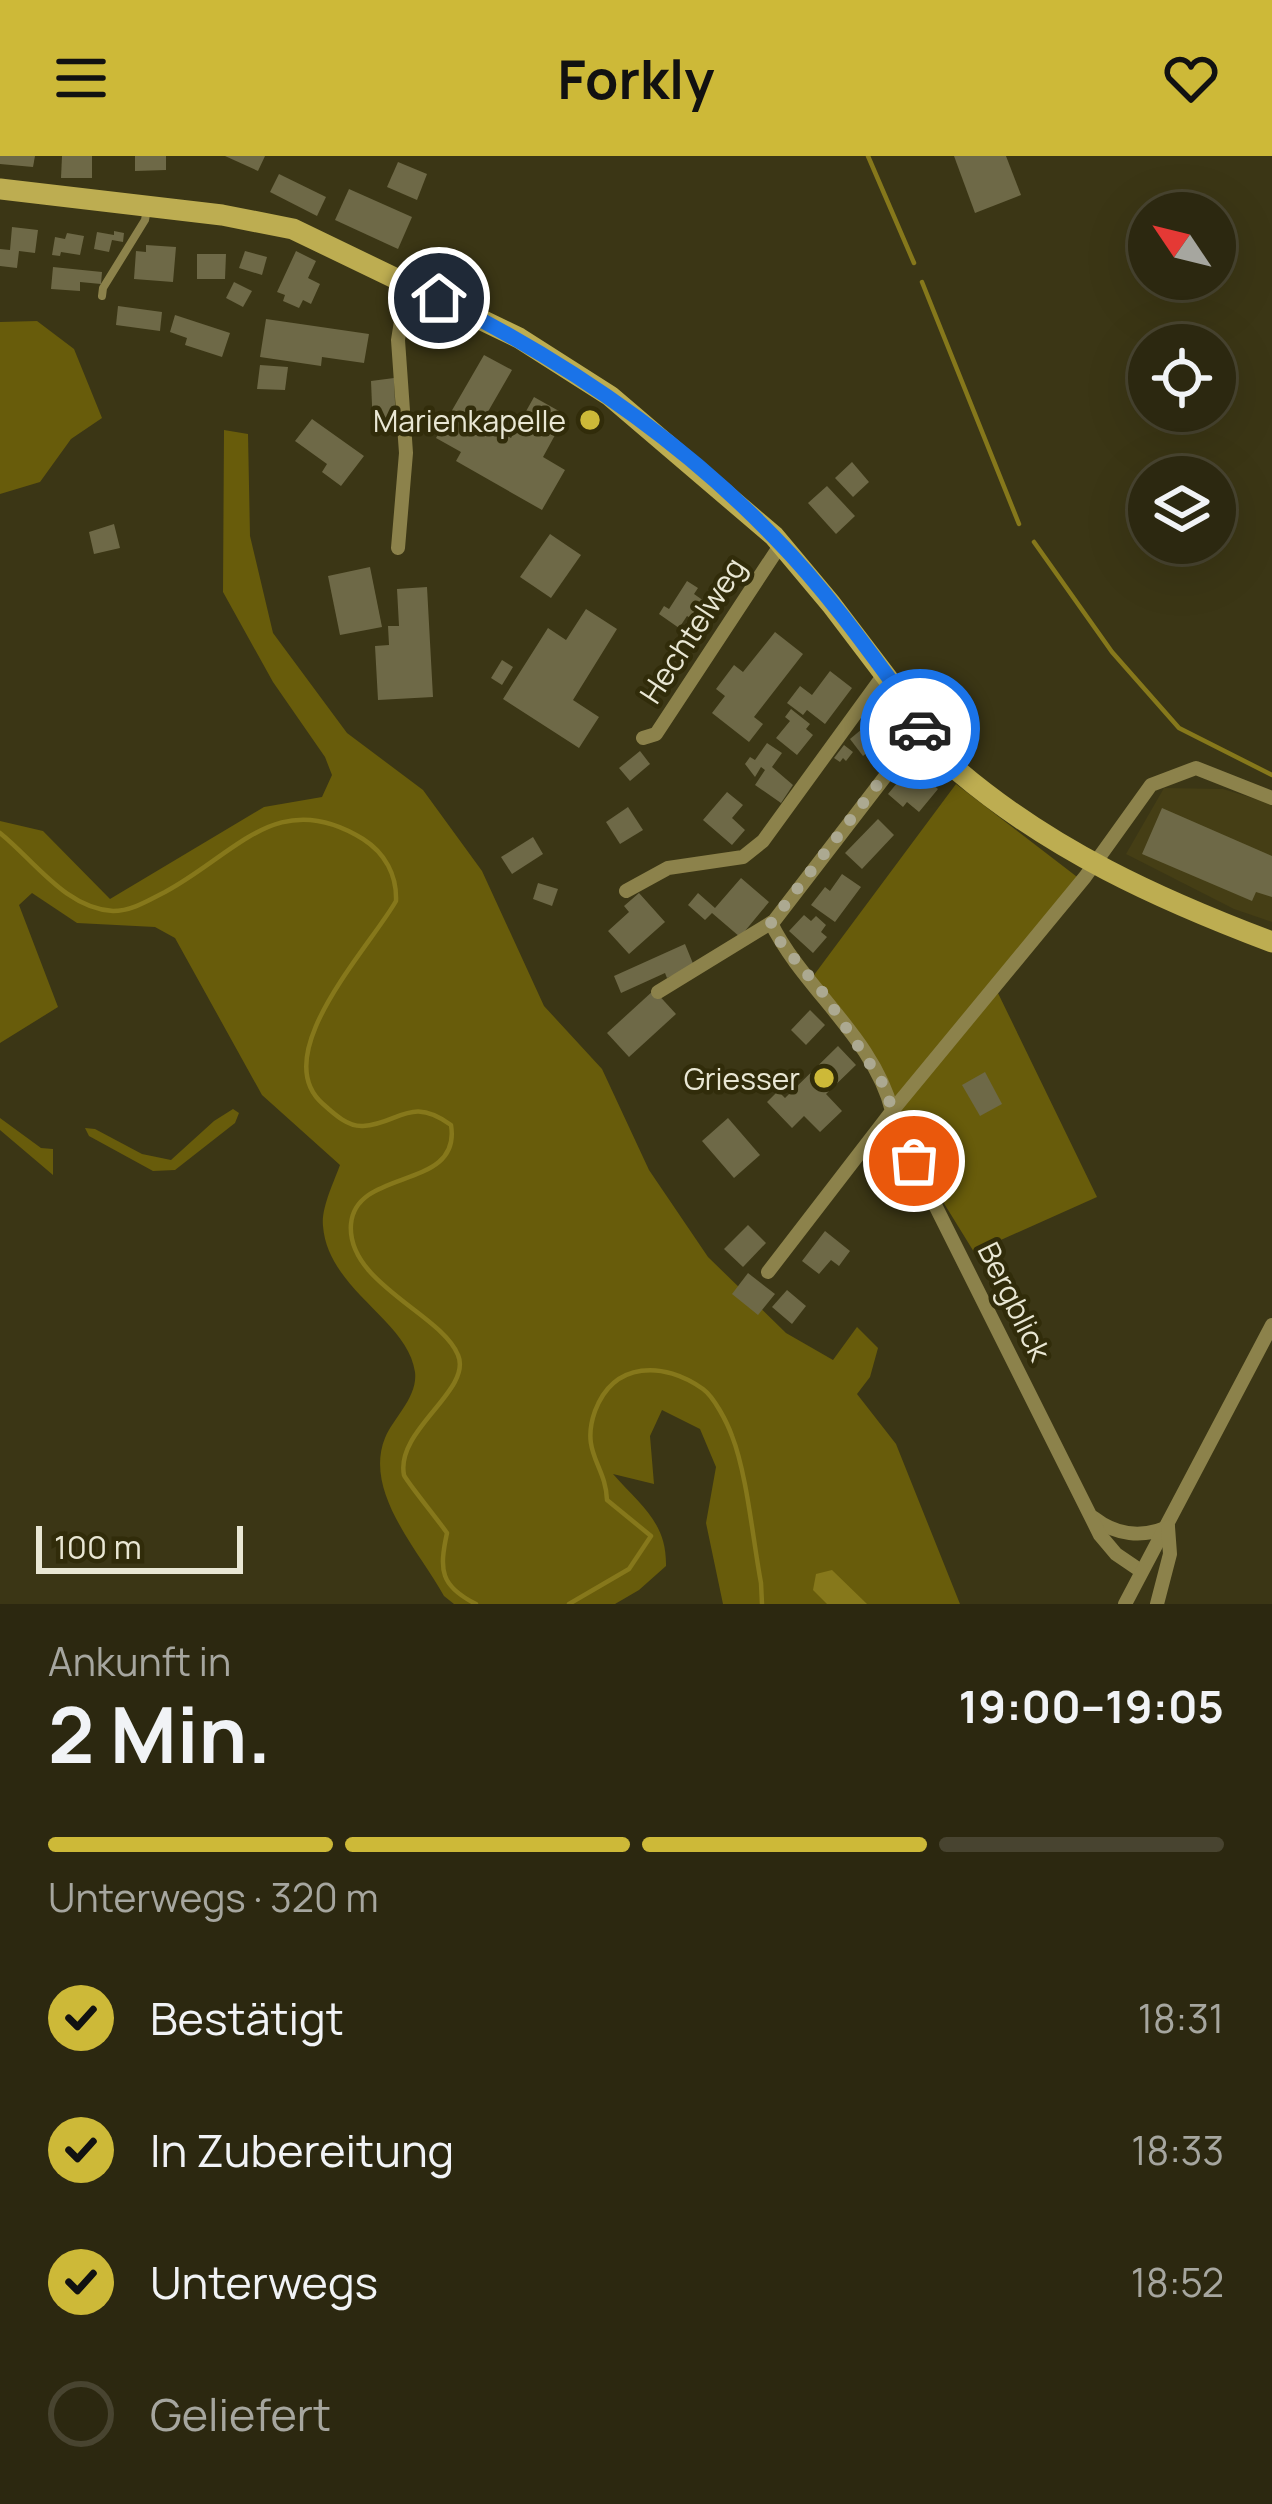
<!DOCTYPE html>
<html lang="de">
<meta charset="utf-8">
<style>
:root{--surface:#2c2810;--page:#343019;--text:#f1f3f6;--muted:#a6a69f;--line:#484430;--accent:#cdb938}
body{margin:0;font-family:Manrope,sans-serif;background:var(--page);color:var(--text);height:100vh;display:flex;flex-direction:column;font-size:45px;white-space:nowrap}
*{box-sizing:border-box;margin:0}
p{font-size:39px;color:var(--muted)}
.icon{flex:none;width:66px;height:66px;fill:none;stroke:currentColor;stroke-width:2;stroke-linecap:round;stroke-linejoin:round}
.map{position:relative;height:1448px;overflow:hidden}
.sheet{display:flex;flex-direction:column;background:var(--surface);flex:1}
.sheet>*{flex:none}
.needle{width:78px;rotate:305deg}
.fabs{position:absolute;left:1128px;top:36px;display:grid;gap:24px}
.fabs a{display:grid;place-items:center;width:108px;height:108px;border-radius:50%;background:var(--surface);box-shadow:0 12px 48px #0002,0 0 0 3px var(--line);font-size:60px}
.scale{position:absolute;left:36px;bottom:30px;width:207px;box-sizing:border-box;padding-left:12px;border:6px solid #e9e7d4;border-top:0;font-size:33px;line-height:42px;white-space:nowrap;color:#e9e7d4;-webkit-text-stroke:9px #312c0a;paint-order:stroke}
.pin{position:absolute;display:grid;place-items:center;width:102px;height:102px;color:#fff;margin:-51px;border:6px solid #fff;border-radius:50%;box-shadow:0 3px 12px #0007}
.courier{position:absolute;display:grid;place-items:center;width:120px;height:120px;margin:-60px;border:9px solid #1a73e8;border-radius:50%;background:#fff;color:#222;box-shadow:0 3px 15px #0007}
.headline em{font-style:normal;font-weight:700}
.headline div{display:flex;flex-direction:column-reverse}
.headline{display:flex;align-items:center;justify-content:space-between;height:204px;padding:0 48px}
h1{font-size:78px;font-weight:700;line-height:90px}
.bar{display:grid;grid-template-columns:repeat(4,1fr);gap:18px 12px;align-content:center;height:144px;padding:0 48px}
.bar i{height:15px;border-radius:9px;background:var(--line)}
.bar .active{background:var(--accent)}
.bar p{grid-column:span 4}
ol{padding:0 48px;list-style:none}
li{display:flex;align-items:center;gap:36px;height:132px}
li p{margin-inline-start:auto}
li .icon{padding:12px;border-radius:50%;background:var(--accent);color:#111;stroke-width:4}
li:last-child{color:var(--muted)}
li i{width:66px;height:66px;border:6px solid var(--line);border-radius:50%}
header{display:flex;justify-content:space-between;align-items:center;height:156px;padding:0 48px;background:var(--accent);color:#111;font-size:54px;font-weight:700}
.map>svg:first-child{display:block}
.built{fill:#453e15}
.green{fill:#685c0b}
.water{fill:#86781b}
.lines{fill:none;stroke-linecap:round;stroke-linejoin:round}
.stream{stroke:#86781b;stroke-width:4.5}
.building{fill:#6e6947}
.lane{stroke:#8c824b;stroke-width:8}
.street{stroke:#8c824b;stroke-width:14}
.secondary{stroke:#bdad51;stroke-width:21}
.done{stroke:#aca991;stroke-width:12;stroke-dasharray:0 21.6}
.route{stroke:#1a73e8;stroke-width:15}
.poi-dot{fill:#cdb938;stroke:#312c0a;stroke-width:4.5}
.labels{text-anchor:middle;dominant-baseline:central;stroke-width:9;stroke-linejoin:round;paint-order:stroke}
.poi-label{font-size:30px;fill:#e9e7d4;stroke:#312c0a;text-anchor:end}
.street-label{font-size:30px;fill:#e9e7d4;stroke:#312c0a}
</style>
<header><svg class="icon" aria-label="menu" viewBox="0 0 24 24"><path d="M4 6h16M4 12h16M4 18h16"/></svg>Forkly<svg class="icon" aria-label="heart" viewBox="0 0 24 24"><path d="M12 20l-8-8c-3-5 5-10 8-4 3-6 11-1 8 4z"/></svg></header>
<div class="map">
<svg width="1272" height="1448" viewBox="0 0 1272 1448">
<rect width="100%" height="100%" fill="#3b3615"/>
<!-- built -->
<path class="built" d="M1164 632 1223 633 1272 648V766L1234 753 1126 698Z"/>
<!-- green -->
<g class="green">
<path d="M37 165 74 193 102 262 71 283 40 326 0 338V166Z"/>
<path d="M224 274 248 278 250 380 273 477 347 577 423 634 482 715 544 850 602 913 649 1014 708 1101 786 1177 833 1204 857 1171 878 1192 870 1221 857 1238 896 1288 960 1448H723L706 1367 716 1311 700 1273 662 1254 650 1280 654 1328 613 1318C640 1349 667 1366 666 1410L639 1434 615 1448H454L444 1440C420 1396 363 1336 385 1282 394 1261 418 1241 415 1216 408 1164 328 1134 323 1070 321 1052 334 1026 340 1009L262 939 175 782 155 771 77 767 32 737 19 749 58 851 0 887V665L43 675 110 743 264 651 322 641 332 619 325 601 273 526 223 436Z"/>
<path d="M956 628 1085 727 996 833 1097 1041 974 1096 895 968 887 934 811 823Z"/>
<path d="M233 953 239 957 235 967 175 1014 153 1015 89 980 85 972 95 973 142 998 171 1004 214 965Z"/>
<path d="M0 962 41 992 53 993V1019L0 974Z"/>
</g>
<!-- water -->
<path class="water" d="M832 1414 867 1448H827L813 1434 816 1418Z"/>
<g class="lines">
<!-- stream -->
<g class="stream">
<path d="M868 0 914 107"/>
<path d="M922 126 1019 368"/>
<path d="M1034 386 1112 496 1179 572 1272 619"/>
<path d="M0 677C34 704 65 752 113 755 132 755 149 744 165 736 236 698 278 630 363 683 385 697 397 719 396 745 370 791 266 899 323 948 334 958 348 971 363 970 399 968 410 939 451 969 462 1035 356 1011 351 1068 346 1127 442 1158 458 1199 473 1234 395 1274 404 1319 406 1325 439 1365 447 1377 439 1414 440 1430 476 1448"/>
<path d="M569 1448 629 1413 651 1380 607 1344C606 1309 580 1297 595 1255 614 1205 664 1205 703 1233 714 1241 727 1266 732 1280 747 1318 753 1385 761 1427L762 1448"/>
</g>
</g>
<!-- building -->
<g class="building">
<path d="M0 0H35L33 11 0 8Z"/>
<path d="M62 0H92V22H61Z"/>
<path d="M135 0H166V14L135 15Z"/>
<path d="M225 0H265L258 15Z"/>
<path d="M954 0H1006L1021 39 975 57Z"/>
<path d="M398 6 427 18 417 44 387 31Z"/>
<path d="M279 18 326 41 317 60 270 36Z"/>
<path d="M349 33 412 61 398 93 335 64Z"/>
<path d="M12 71 38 74 35 97 19 95 17 112 0 110V93L10 94Z"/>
<path d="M114 75 124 77 123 86 112 84 109 96 94 93 97 76 114 79Z"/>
<path d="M67 77 84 80 80 99 61 96 60 100 52 99 55 81 65 83Z"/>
<path d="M146 89 176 91 173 126 134 123 136 95 146 96Z"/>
<path d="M245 95 267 101 262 119 239 112Z"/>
<path d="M296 95 316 105 308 122 320 128 311 148 303 144 299 152 283 145 285 139 277 136Z"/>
<path d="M197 98H226L225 123H197Z"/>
<path d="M53 111 102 116 101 128 80 126V135L51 133Z"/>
<path d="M234 126 252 135 243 151 226 142Z"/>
<path d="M118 150 162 156 160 175 116 169Z"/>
<path d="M175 159 230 177 222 201 185 189 187 182 170 176Z"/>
<path d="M266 163 369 178 364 207 322 201 321 210 260 201Z"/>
<path d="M484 199 512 214 482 266 511 282 534 241 566 259 543 301 565 314 542 354 456 305 461 296 436 282Z"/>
<path d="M260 209 288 211 285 234 257 233Z"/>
<path d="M394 222 396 271 373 273 371 225Z"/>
<path d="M590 255 598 261 590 272 582 267Z"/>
<path d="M312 263 364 300 341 330 322 316 327 308 295 285Z"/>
<path d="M852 306 869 326 853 341 835 322Z"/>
<path d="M827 330 855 360 836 378 808 347Z"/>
<path d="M114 368 120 392 94 398 89 376Z"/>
<path d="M550 378 581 399 551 442 520 421Z"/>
<path d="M370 411 382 471 340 479 328 420Z"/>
<path d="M687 425 698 432 694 438 704 445 692 463 687 460 679 472 659 458 664 450 669 453Z"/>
<path d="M427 431 433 541 378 544 375 490 389 489 388 470H399L397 433Z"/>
<path d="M586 453 617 473 573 544 599 561 579 592 503 543 548 472 566 484Z"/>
<path d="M775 476 803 498 754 561 763 568 749 586 712 557 725 540 716 533 734 509 743 516Z"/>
<path d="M502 504 513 511 502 529 491 522Z"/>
<path d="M830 515 852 532 825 568 807 554 803 559 787 547 800 530 812 539Z"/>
<path d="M791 553 810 568 806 573 813 579 797 599 776 582 790 565 785 561Z"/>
<path d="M868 568 882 584 863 600 850 583Z"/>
<path d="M767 587 782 597 772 611 793 629 781 647 755 629 765 614 761 611 755 621 745 608 750 601 755 604Z"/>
<path d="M844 589 853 596 846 605 843 602 840 606 834 602Z"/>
<path d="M640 595 650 608 630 625 619 612Z"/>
<path d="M922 620 938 633 919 656 907 646 903 651 888 638 902 621 913 631Z"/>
<path d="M727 636 743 649 732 662 745 674 732 689 703 664Z"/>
<path d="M628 651 643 674 620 688 606 666Z"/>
<path d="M1162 652 1272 700V741L1256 736 1252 745 1142 698Z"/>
<path d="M878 663 894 679 862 713 845 697Z"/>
<path d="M533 681 543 698 512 718 501 701Z"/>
<path d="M842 718 861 731 835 766 811 749 825 731 830 735Z"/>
<path d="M741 722 769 746 740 781 712 757 705 764 688 749 698 737 715 752Z"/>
<path d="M538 727 558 733 552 750 533 743Z"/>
<path d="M639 737 665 766 629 798 608 775 629 756 624 750Z"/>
<path d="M804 759 811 765 816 760 826 769 821 776 827 781 813 797 789 775Z"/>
<path d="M685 788 694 810 667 822 665 817 621 837 614 820Z"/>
<path d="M654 834 676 858 629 901 607 877Z"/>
<path d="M810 854 825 869 806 889 791 874Z"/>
<path d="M838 890 856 909 826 938 842 955 820 976 804 960 792 972 767 946 778 935 785 942Z"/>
<path d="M985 916 1002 948 980 960 962 929Z"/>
<path d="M728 962 760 999 734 1022 702 985Z"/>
<path d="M748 1069 766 1087 743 1111 724 1093Z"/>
<path d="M825 1075 850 1095 839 1110 831 1104 819 1118 802 1105Z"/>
<path d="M748 1117 775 1138 758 1159 732 1138Z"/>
<path d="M787 1134 806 1150 792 1168 772 1151Z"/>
</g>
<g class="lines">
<!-- lane -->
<path class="lane" d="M102 140 103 132 145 64 147 53"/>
<!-- street -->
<g class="street">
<path d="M398 392 406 297 398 184 407 128"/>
<path d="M643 582 656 578 781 388"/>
<path d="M626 735 668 712 743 701 763 685 885 517"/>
<path d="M658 836 774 765 924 570"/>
<path d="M768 1116 892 955C874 882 803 832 771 767"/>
<path d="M1094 1362C1116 1379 1142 1382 1168 1371"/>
<path d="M1141 1415 1116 1398 1100 1379 894 967 892 955 1085 721 1151 629 1196 612 1272 642"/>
<path d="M1125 1448 1272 1169"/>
<path d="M1157 1448 1170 1398 1168 1371"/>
</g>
<!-- secondary -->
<path class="secondary" d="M0 33 222 59 293 73 519 182 610 240 774 380 831 448 958 615C1051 694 1158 743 1272 786"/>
</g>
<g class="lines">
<!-- done -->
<path class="done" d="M914 1005 894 967 887 934 824 838 781 787 771 767 920 573"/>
<!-- route -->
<path class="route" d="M439 142C563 204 678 281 775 382 830 438 877 506 924 570L920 573"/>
</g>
<!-- markers -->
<g class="poi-dot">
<circle cx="590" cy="264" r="12"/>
<circle cx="824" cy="922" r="12"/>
</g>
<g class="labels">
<!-- poi labels -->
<g class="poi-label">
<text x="566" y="264">Marienkapelle</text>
<text x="800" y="922">Griesser</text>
</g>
<!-- street labels -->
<g class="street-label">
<text transform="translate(692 474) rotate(-57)">Hechtelweg</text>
<text transform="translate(1015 1145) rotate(64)">Bergblick</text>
</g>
</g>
</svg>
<div class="fabs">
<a><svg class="needle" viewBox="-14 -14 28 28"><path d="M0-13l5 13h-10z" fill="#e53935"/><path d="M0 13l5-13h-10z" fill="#a6a69f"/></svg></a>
<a><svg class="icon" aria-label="locate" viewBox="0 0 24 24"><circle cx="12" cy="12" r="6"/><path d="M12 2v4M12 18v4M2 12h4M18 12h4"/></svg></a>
<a><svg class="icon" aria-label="layers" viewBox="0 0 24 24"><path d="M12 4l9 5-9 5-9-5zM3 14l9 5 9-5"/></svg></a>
</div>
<div class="scale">100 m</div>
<div class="pin" style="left:914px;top:1005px;background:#ea580c"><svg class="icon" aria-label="bag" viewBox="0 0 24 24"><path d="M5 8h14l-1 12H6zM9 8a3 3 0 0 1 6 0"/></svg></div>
<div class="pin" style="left:439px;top:142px;background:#1f2937"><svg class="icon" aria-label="home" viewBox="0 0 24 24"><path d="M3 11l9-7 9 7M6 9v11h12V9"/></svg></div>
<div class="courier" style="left:920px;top:573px"><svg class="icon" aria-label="car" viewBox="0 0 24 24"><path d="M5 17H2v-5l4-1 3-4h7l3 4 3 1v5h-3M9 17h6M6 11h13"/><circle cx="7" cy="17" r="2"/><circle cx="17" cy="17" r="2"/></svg></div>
</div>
<section class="sheet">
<div class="headline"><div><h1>2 Min.</h1><p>Ankunft in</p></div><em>19:00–19:05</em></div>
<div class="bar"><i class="active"></i><i class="active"></i><i class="active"></i><i></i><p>Unterwegs · 320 m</p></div>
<ol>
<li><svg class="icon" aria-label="check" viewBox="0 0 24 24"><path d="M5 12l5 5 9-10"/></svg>Bestätigt<p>18:31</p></li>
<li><svg class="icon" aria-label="check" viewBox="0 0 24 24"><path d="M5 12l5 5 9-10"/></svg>In Zubereitung<p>18:33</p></li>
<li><svg class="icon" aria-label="check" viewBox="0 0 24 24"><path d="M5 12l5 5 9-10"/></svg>Unterwegs<p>18:52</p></li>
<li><i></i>Geliefert</li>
</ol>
</section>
